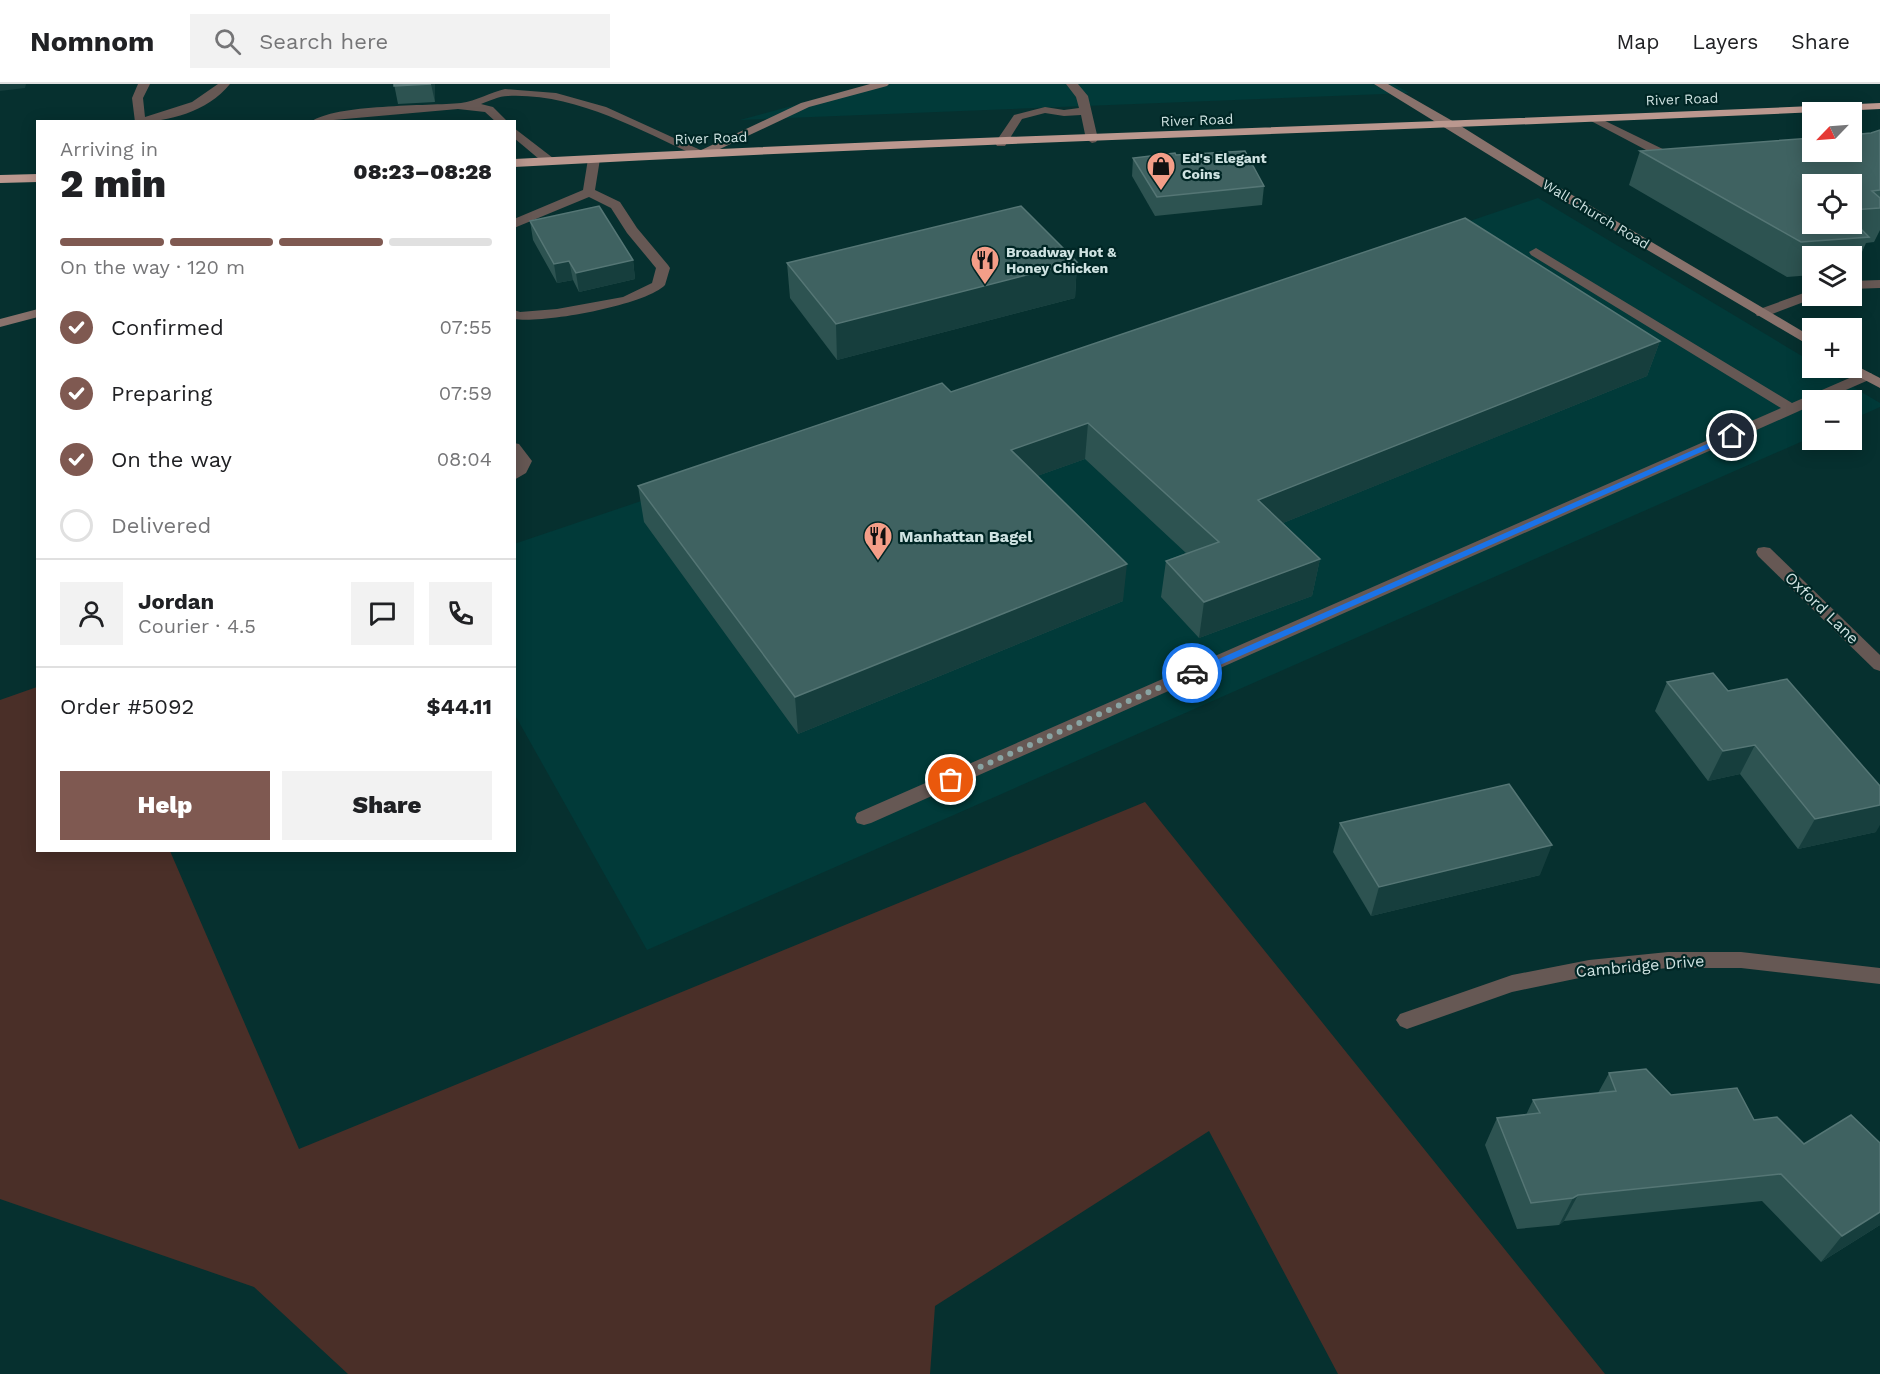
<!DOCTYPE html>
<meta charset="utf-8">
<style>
:root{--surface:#fff;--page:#f2f2f2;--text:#202124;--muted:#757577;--line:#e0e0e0;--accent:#7f5951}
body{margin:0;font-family:"Work Sans",sans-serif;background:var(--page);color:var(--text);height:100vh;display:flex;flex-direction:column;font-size:22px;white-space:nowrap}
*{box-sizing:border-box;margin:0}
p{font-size:20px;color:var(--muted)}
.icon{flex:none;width:33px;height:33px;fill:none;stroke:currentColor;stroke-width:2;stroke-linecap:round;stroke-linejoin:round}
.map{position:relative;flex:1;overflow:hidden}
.drawer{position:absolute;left:36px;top:36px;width:480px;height:732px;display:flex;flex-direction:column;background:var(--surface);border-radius:0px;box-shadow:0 3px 15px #0003}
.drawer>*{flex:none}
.needle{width:39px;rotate:245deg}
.buttons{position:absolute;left:1802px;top:18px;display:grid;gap:12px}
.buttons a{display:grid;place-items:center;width:60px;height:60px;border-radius:0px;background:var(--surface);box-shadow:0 3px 15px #0003;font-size:30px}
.pin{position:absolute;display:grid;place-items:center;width:51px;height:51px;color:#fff;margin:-26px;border:3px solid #fff;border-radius:50%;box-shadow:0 2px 6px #0007}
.courier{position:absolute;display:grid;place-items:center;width:60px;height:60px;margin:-30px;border:4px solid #1a73e8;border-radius:50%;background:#fff;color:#222;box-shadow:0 2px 8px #0007}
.summary em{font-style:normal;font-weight:800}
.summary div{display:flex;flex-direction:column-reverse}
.summary{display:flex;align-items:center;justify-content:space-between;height:102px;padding:0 24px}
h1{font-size:39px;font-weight:800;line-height:45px}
.bar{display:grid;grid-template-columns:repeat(4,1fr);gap:9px 6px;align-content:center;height:72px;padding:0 24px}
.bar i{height:8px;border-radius:4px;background:var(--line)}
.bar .on{background:var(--accent)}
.bar p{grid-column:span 4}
.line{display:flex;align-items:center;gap:15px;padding:0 24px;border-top:2px solid var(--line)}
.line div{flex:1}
.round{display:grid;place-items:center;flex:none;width:63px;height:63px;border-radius:0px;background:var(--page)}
ol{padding:0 24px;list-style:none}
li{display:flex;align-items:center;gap:18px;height:66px}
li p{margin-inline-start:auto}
li .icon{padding:6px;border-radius:50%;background:var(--accent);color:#fff;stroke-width:4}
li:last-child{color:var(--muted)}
li i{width:33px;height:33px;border:3px solid var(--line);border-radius:50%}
.primary-button{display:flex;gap:12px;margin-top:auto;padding:12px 24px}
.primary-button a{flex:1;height:69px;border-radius:0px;background:var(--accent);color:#fff;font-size:24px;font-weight:800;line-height:69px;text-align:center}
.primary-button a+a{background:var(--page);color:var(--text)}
header{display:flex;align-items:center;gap:36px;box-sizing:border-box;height:84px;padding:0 30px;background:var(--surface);border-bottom:2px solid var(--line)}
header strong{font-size:28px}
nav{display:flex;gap:33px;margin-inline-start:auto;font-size:21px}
.search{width:420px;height:54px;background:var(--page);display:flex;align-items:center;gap:15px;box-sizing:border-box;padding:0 21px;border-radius:0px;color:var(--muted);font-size:22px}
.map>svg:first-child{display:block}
.built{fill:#013a39}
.green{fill:#4a2f28}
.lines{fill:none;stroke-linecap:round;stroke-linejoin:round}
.lane{fill:#665854;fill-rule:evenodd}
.street{fill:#665854;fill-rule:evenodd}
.secondary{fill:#89726c;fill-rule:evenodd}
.highway{fill:#bb988f;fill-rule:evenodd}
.wall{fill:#2d5351;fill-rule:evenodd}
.shaded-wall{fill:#163e3d}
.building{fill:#3f6261;stroke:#557675;stroke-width:1.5}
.route{fill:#1a73e8}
.done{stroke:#89a4a3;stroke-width:6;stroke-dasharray:0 10.8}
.labels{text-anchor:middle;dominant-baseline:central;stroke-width:4.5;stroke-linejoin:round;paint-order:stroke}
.far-street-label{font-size:14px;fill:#cfe3e2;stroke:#002625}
.far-poi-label{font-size:14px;font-weight:bold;fill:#cfe3e2;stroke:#002625;text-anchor:start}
.poi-label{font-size:16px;font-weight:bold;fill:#cfe3e2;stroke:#002625;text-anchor:start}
.street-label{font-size:16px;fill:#cfe3e2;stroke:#002625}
</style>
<header>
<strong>Nomnom</strong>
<div class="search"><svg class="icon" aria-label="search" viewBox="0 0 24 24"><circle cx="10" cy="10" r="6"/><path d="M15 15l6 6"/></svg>Search here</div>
<nav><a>Map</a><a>Layers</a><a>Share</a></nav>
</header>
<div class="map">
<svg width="1880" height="1290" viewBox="0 0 1880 1290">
<rect width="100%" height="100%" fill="#06302f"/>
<!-- built -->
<g class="built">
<path d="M874 0H1394L1409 9 740 36Z"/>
<path d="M1538 114 1812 278V284H1821L1880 319V323L1851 336V316H1812V353L647 866 515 631 514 460Z"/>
</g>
<!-- green -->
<path class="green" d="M37 603 38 766 170 767 299 1065 1145 718 1605 1290H1338L1209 1047 935 1222 930 1290H348L254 1203 0 1115V616Z"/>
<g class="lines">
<!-- lane -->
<g class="lane">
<path d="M138 0H150L143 14 145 33 192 18 218 0H230C207 28 169 38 135 38L132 14Z"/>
<path d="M1066 0H1078L1088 12 1098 55 1096 58 1092 59 1086 55 1081 31 1064 32 1045 29 1022 35 1005 62H997L995 59 1014 31 1045 23 1064 26 1079 24 1076 13Z"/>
<path d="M505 5 556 9 606 23 707 69 701 73 697 72C637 45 575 9 508 12 499 12 489 17 481 20L493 23 508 38H496L485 28 458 25 311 38C334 20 429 22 461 19 476 17 491 8 505 5Z"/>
<path d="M1595 32 1673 70 1681 71 1683 74 1677 78 1667 77 1591 37V33Z"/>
<path d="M514 44 553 74V80H545L514 54Z"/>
<path d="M594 71 600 75 595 106 620 118 637 144 668 181 670 184 665 201C646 221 542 240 514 235V226L520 228 557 225 623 213 652 199 656 184 627 149 611 124 589 113 514 144V135L583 106 588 75Z"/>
<path d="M1536 164 1792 319 1861 289H1871L1873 292 1871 295 1823 316H1812V321L1797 328 871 739 864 741 857 739 855 734 857 729 1781 324 1531 171 1529 168Z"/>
<path d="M1880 196V204L1851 205V197Z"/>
<path d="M1812 206V212L1817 213 1767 232H1757L1755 229 1757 226Z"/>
<path d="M514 359 519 360 532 377 526 389 514 396 516 377Z"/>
</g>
<!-- street -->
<g class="street">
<path d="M1764 463 1770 464 1880 571V587L1874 585 1758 472 1756 468 1758 464Z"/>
<path d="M1668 868H1741L1880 884V900L1741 884H1668L1589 892 1512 908 1407 945 1400 942 1396 936 1400 930 1512 891 1589 876Z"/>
</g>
<!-- secondary -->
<g class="secondary">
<path d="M870 0H889L887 2 809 23 705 72 701 73 695 69 801 19Z"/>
<path d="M1374 0H1388L1456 39 1557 102 1812 253V263L1549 108Z"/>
<path d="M38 225V233L0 243V235Z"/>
<path d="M1851 279 1880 294V304L1846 286 1844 284H1851Z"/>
</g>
<!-- highway -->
<g class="highway">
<path d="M1880 19V25C1425 47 969 58 514 83V75C969 51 1425 40 1880 19Z"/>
<path d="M38 90V98L0 99V91Z"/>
</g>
</g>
<!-- wall -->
<g class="wall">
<path d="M394 0H435V18L398 20Z"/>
<path d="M1880 46V146L1874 158 1866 159 1853 188H1851V172H1812V191L1787 193 1629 101 1640 67 1789 56 1871 49ZM1851 100V140H1812Z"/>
<path d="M1176 71 1264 102 1262 121 1155 132 1132 92 1133 74Z"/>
<path d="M530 137 633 176 635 195 579 208 573 196 557 199 533 156Z"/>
<path d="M1077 178 1075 214 837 276 790 214 787 179Z"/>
<path d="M1660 257 1647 292 1283 439 1320 475 1312 512 1199 554 1161 513 1166 477 1186 469 1085 375 1037 392 1123 517 798 650 644 438 638 402 951 308Z"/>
<path d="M1667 598 1728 607 1876 748 1798 765 1740 690 1708 697 1655 627Z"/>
<path d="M1340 739 1540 791 1371 832 1333 768Z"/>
<path d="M1609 989 1671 1011 1754 1036 1880 1141 1821 1178 1762 1117 1564 1137 1559 1141 1517 1145 1485 1061 1497 1034 1526 1031 1533 1016 1598 1009Z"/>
</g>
<!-- shaded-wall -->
<g class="shaded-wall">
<path d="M0 0H26L25 4 0 7Z"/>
<path d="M431 0H435V18Z"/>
<path d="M633 176 635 195 579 208 576 189Z"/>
<path d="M569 177 573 196 557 199 554 180Z"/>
<path d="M1077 178 1075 214 837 276 836 240Z"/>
<path d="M1660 257 1647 292 1251 452 1258 416Z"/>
<path d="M1088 339 1085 375 1009 402 1011 366Z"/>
<path d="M1320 475 1312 512 1199 554 1204 518Z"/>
<path d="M1127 480 1123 517 798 650 795 613Z"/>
<path d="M1755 661 1740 690 1708 697 1723 667Z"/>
<path d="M1880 721V741L1876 748 1798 765 1815 735Z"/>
<path d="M1552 761 1540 791 1371 832 1379 803Z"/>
<path d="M1578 1111 1564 1137 1559 1141 1573 1114Z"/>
<path d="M1880 1128V1141L1821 1178 1842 1152Z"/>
</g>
<!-- building -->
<g class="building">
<path d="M394 0H431L394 2Z"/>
<path d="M1880 46V106L1872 107 1880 114V124L1851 126V100H1812V140H1851V135L1869 153 1801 158 1640 67 1812 54V68H1851V51L1871 49Z"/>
<path d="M1245 67 1264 102 1157 113 1133 74 1175 69 1176 71Z"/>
<path d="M599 122 633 176 576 189 569 177 554 180 530 137Z"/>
<path d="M1021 122 1077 178 836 240 787 179Z"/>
<path d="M1465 134 1660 257 1258 416 1320 475 1204 518 1166 477 1219 458 1088 339 1011 366 1127 480 795 613 638 402 942 299 951 308Z"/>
<path d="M1713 589 1728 607 1787 595 1880 702V721L1815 735 1755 661 1723 667 1667 598Z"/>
<path d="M1509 700 1552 761 1379 803 1340 739Z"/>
<path d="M1646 985 1671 1011 1737 1004 1754 1036 1777 1033 1804 1060 1851 1031 1880 1059V1128L1842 1152 1781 1090 1578 1111 1573 1114 1531 1119 1497 1034 1540 1029 1533 1016 1616 1007 1609 989Z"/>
</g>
<!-- route -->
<path class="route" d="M1732 349 1735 350V353L1195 592H1189L1187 589Z"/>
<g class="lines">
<!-- done -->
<path class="done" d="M951 696 1192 589"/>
</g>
<!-- icons -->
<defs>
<g id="shop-pin" transform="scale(1.5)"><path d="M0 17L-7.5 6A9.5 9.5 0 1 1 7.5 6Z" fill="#f49e88" stroke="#002625"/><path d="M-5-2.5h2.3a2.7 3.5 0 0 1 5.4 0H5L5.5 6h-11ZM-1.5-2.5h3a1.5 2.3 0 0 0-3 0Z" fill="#111"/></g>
<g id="restaurant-pin" transform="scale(1.5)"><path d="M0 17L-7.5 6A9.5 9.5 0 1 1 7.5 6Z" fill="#f49e88" stroke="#002625"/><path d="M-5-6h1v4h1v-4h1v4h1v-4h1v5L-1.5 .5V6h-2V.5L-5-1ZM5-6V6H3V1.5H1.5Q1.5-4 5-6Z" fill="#111"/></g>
</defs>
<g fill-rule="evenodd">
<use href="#shop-pin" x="1161" y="82"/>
<use href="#restaurant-pin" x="985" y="176"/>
<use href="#restaurant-pin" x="878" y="452"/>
</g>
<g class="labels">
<!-- far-street labels -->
<g class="far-street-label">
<text transform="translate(1682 15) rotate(-2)">River Road</text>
<text transform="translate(1197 36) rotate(-2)">River Road</text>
<text transform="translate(711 54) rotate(-2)">River Road</text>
<text transform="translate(1596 130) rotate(31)">Wall Church Road</text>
</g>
<!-- far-poi labels -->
<g class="far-poi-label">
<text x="1182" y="74">Ed's Elegant<tspan x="1182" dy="16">Coins</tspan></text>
<text x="1006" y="168">Broadway Hot &amp;<tspan x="1006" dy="16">Honey Chicken</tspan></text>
</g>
<!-- poi labels -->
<g class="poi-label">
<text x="899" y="452">Manhattan Bagel</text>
</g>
<!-- street labels -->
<g class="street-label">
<text transform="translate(1822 524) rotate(44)">Oxford Lane</text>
<text transform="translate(1640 882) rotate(-5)">Cambridge Drive</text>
</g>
</g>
</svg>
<div class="buttons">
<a><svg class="needle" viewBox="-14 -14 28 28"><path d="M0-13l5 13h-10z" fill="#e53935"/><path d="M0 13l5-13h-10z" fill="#757577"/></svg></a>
<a><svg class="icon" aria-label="locate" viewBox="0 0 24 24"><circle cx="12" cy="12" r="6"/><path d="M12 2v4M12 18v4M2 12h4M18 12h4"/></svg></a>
<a><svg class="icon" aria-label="layers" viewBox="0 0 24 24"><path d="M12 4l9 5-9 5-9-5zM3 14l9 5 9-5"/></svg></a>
<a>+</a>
<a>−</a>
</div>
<div class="pin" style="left:951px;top:696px;background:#ea580c"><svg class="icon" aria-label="bag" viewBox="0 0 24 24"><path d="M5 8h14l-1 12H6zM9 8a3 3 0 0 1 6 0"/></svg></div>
<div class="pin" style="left:1732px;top:352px;background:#1f2937"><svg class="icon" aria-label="home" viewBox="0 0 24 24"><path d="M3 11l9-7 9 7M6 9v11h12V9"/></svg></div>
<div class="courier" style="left:1192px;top:589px"><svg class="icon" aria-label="car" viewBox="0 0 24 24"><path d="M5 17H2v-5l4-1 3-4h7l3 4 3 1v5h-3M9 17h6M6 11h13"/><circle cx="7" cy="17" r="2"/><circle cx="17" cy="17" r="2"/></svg></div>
<section class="drawer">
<div class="summary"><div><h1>2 min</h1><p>Arriving in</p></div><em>08:23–08:28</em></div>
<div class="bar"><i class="on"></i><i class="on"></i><i class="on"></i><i></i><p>On the way · 120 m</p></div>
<ol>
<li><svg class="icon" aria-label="check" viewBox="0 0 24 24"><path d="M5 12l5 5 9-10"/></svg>Confirmed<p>07:55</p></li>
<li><svg class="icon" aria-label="check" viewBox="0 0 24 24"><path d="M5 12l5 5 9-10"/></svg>Preparing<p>07:59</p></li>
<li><svg class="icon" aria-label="check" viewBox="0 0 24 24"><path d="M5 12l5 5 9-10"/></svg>On the way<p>08:04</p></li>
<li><i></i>Delivered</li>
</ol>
<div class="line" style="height:108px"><a class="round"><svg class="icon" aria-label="person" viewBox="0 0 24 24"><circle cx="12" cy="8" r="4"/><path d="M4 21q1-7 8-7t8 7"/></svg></a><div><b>Jordan</b><p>Courier · 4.5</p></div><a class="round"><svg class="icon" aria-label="chat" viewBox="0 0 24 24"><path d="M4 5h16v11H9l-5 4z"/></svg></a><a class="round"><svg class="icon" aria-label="phone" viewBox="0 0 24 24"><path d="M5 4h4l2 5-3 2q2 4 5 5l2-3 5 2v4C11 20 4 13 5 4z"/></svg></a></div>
<div class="line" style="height:78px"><div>Order #5092</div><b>$44.11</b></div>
<div class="primary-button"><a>Help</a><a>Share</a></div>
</section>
</div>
